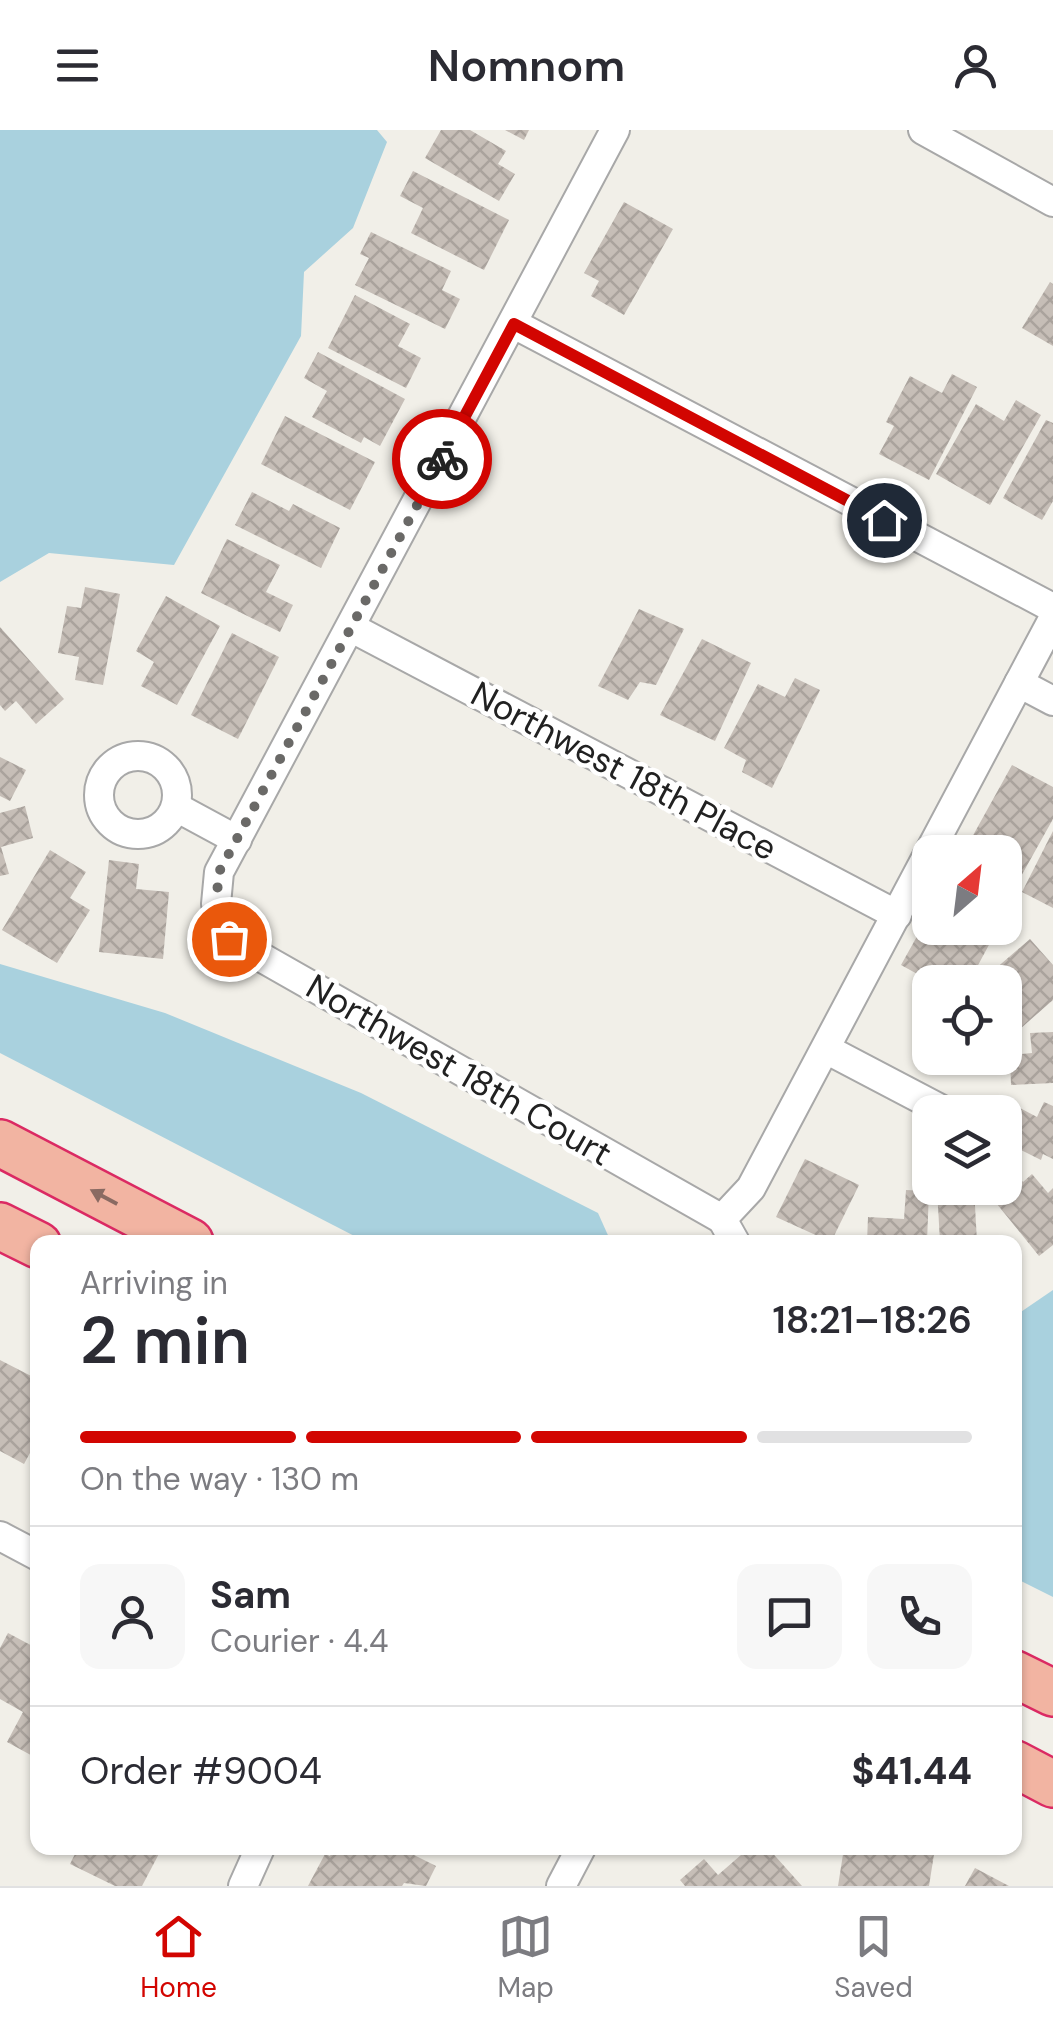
<!DOCTYPE html>
<meta charset="utf-8">
<style>
:root{--surface:#fff;--page:#f7f7f7;--text:#2b2b33;--muted:#7c7c81;--line:#e1e1e2;--accent:#d20501}
body{margin:0;font-family:"DM Sans",sans-serif;background:var(--page);color:var(--text);height:100vh;display:flex;flex-direction:column;font-size:38px;white-space:nowrap}
*{box-sizing:border-box;margin:0}
p{font-size:32px;color:var(--muted)}
.icon{flex:none;width:55px;height:55px;fill:none;stroke:currentColor;stroke-width:2;stroke-linecap:round;stroke-linejoin:round}
.map{position:relative;flex:1;overflow:hidden}
.drawer{position:absolute;left:30px;top:1105px;width:992px;height:620px;display:flex;flex-direction:column;background:var(--surface);border-radius:20px;box-shadow:0 2px 8px #0004}
.drawer>*{flex:none}
.needle{width:65px;rotate:28deg}
.fabs{position:absolute;left:912px;top:705px;display:grid;gap:20px}
.fabs a{display:grid;place-items:center;width:110px;height:110px;border-radius:20px;background:var(--surface);box-shadow:0 2px 8px #0004;font-size:50px}
.pin{position:absolute;display:grid;place-items:center;width:85px;height:85px;color:#fff;margin:-42px;border:5px solid #fff;border-radius:50%;box-shadow:0 2px 10px #0007}
.courier{position:absolute;display:grid;place-items:center;width:100px;height:100px;margin:-50px;border:8px solid #d20501;border-radius:50%;background:#fff;color:#222;box-shadow:0 2px 12px #0007}
.head em{font-style:normal;font-weight:600}
.head div{display:flex;flex-direction:column-reverse}
.head{display:flex;align-items:center;justify-content:space-between;height:170px;padding:0 50px}
h1{font-size:65px;font-weight:600;line-height:75px}
.bar{display:grid;grid-template-columns:repeat(4,1fr);gap:15px 10px;align-content:center;height:120px;padding:0 50px}
.bar i{height:12px;border-radius:8px;background:var(--line)}
.bar .on{background:var(--accent)}
.bar p{grid-column:span 4}
.line{display:flex;align-items:center;gap:25px;padding:0 50px;border-top:2px solid var(--line)}
.line div{flex:1}
.round{display:grid;place-items:center;flex:none;width:105px;height:105px;border-radius:20px;background:var(--page)}
header{display:flex;justify-content:space-between;align-items:center;height:130px;padding:0 50px;background:var(--surface);font-size:45px;font-weight:600}
.dock{display:flex;justify-content:space-around;align-items:center;height:140px;border-top:2px solid var(--line);background:var(--surface);font-size:28px;color:var(--muted)}
.dock a{display:grid;justify-items:center;gap:5px}
.dock .on{color:var(--accent)}
.map>svg:first-child{display:block}
.water{fill:#a9d1de}
.building{fill:url(#building-cross-hatch)}
.lines{fill:none;stroke-linecap:round;stroke-linejoin:round}
.minor-casing{stroke:#a8a8a8;stroke-width:32}
.trunk-casing{stroke:#db2a63;stroke-width:50}
.minor{stroke:#fff;stroke-width:28}
.trunk{stroke:#f2b4a2;stroke-width:45}
.oneway{fill:#8a6a62}
.done{stroke:#6a6967;stroke-width:10;stroke-dasharray:0 18}
.route{stroke:#d20501;stroke-width:12}
.labels{text-anchor:middle;dominant-baseline:central;stroke-width:9;stroke-linejoin:round;paint-order:stroke}
.street-label{font-size:35px;fill:#212121;stroke:#fff}
</style>
<header><svg class="icon" aria-label="menu" viewBox="0 0 24 24"><path d="M4 6h16M4 12h16M4 18h16"/></svg>Nomnom<svg class="icon" aria-label="person" viewBox="0 0 24 24"><circle cx="12" cy="8" r="4"/><path d="M4 21q1-7 8-7t8 7"/></svg></header>
<div class="map">
<svg width="1053" height="1756" viewBox="0 0 1053 1756">
<defs>
<pattern id="building-cross-hatch" width="8" height="8" patternUnits="userSpaceOnUse" patternTransform="scale(2.5)"><rect width="8" height="8" fill="#c6beb7"/><path d="M0 0l8 8M0 8l8-8" fill="none" stroke="#aaa39d"/></pattern>
</defs>
<rect width="100%" height="100%" fill="#f1efe8"/>
<!-- water -->
<g class="water">
<path d="M0 0H377L387 12 353 98 304 142 301 206 174 435 49 423 0 452Z"/>
<path d="M0 834 165 883 361 963 598 1083 611 1112H366L0 923Z"/>
<path d="M1053 1160V1467L1015 1448V1186Z"/>
</g>
<!-- building -->
<g class="building">
<path d="M441 0H470L506 21 498 34 515 44 499 71 425 28Z"/>
<path d="M505 0H529L524 10Z"/>
<path d="M413 41 509 90 484 140 411 103 423 78 400 66Z"/>
<path d="M624 72 673 99 624 185 591 166 599 151 584 143Z"/>
<path d="M371 102 451 141 442 160 460 169 445 199 355 155 369 128 360 124Z"/>
<path d="M1050 152 1053 154V216L1022 198Z"/>
<path d="M355 165 410 194 398 216 421 228 406 258 328 218Z"/>
<path d="M318 222 405 269 380 316 364 307 361 313 312 287 327 261 304 248Z"/>
<path d="M952 244 977 257 929 350 879 324 894 296 886 292 910 246 942 263Z"/>
<path d="M1016 270 1041 285 990 375 936 344 976 274 1004 291Z"/>
<path d="M285 286 375 332 350 380 261 334Z"/>
<path d="M1046 290 1053 293V371L1042 390 1003 368Z"/>
<path d="M252 362 289 381 293 374 340 398 321 438 235 395Z"/>
<path d="M227 409 280 435 266 462 293 475 280 502 201 463Z"/>
<path d="M85 457 120 464 103 555 75 550 79 527 58 523 67 476 81 478Z"/>
<path d="M166 466 220 496 177 575 141 556 154 532 136 521Z"/>
<path d="M639 479 684 499 656 555 640 552 628 570 598 556Z"/>
<path d="M0 497 64 569 36 594 16 571 5 581 0 575Z"/>
<path d="M232 503 279 527 238 609 191 585Z"/>
<path d="M702 509 751 533 715 611 660 585Z"/>
<path d="M795 548 820 560 772 658 742 642 746 630 724 618 758 554 785 567Z"/>
<path d="M0 627 26 640 10 671 0 666Z"/>
<path d="M1012 635 1053 657V689L1015 757 1005 752V722H996L971 709Z"/>
<path d="M25 676 33 708 1 717 9 744 0 746V683Z"/>
<path d="M1053 701V778L1022 762Z"/>
<path d="M50 720 86 742 70 768 90 780 57 833 2 800Z"/>
<path d="M109 730 139 734 136 759 169 762 163 829 99 822Z"/>
<path d="M930 783V798H965L991 811 969 852H930V882L917 874 930 851 901 835Z"/>
<path d="M1030 809 1053 835V870L1005 912V852H980Z"/>
<path d="M1053 902V953L1011 955 1010 925 1032 923 1030 903Z"/>
<path d="M1044 972 1053 976V1029L1043 1024 1041 1030 1005 1012V1004L1018 977 1037 987Z"/>
<path d="M805 1029 859 1055 831 1112 776 1087Z"/>
<path d="M1005 1029 1023 1052 1032 1044 1048 1063 1053 1058V1115L1039 1126 984 1058H1005Z"/>
<path d="M937 1058H974L977 1112H940Z"/>
<path d="M906 1060 929 1061 927 1112H867L868 1087 904 1089Z"/>
<path d="M0 1230 33 1247 38 1239V1308L24 1334 0 1321Z"/>
<path d="M8 1503 38 1519V1629L7 1612 23 1582 0 1569V1518Z"/>
<path d="M78 1718H162L142 1756H115L70 1734Z"/>
<path d="M334 1718H400L436 1736 426 1756 404 1753 402 1756H308L325 1724 330 1726Z"/>
<path d="M749 1718H768L802 1756H685L680 1750 704 1729 718 1745Z"/>
<path d="M844 1718H935L929 1756H838Z"/>
<path d="M975 1738 1009 1756H965Z"/>
</g>
<g class="lines">
<!-- minor casing -->
<g class="minor-casing">
<g id="minor">
<path d="M615 0 219 742 216 774 229 809 722 1089"/>
<path d="M923 0 1053 72"/>
<path d="M514 194 1053 478"/>
<path d="M352 498 897 785"/>
<path d="M1019 553 1053 571"/>
<circle cx="138" cy="665" r="39"/>
<path d="M176 677 237 710"/>
<path d="M826 919 946 982"/>
<path d="M735 1112 722 1089 751 1058 1053 489"/>
<path d="M0 1406 38 1426"/>
<path d="M243 1756 260 1718"/>
<path d="M561 1756 581 1718"/>
</g>
</g>
<!-- trunk casing -->
<g class="trunk-casing">
<g id="trunk">
<path d="M0 1013 190 1112"/>
<path d="M0 1096 38 1115"/>
<path d="M1015 1544 1053 1563"/>
<path d="M1015 1634 1053 1654"/>
</g>
</g>
<!-- minor -->
<use href="#minor" class="minor"/>
<!-- trunk -->
<use href="#trunk" class="trunk"/>
</g>
<!-- one-way arrows -->
<defs><path id="oneway-solid" d="M-6-.8H1V-3.2L6.5 0L1 3.2V.8H-6Z" transform="scale(2.5)"/></defs>
<use class="oneway" href="#oneway-solid" transform="translate(104 1067) rotate(-152)"/>
<g class="lines">
<!-- done -->
<path class="done" d="M229 809 216 774 219 742 442 329"/>
<!-- route -->
<path class="route" d="M442 329 514 194 884 390"/>
</g>
<g class="labels">
<!-- street labels -->
<g class="street-label">
<text transform="translate(624 641) rotate(28)">Northwest 18th Place</text>
<text transform="translate(459 940) rotate(30)">Northwest 18th Court</text>
</g>
</g>
</svg>
<div class="fabs">
<a><svg class="needle" viewBox="-14 -14 28 28"><path d="M0-13l5 13h-10z" fill="#e53935"/><path d="M0 13l5-13h-10z" fill="#7c7c81"/></svg></a>
<a><svg class="icon" aria-label="locate" viewBox="0 0 24 24"><circle cx="12" cy="12" r="6"/><path d="M12 2v4M12 18v4M2 12h4M18 12h4"/></svg></a>
<a><svg class="icon" aria-label="layers" viewBox="0 0 24 24"><path d="M12 4l9 5-9 5-9-5zM3 14l9 5 9-5"/></svg></a>
</div>
<div class="pin" style="left:229px;top:809px;background:#ea580c"><svg class="icon" aria-label="bag" viewBox="0 0 24 24"><path d="M5 8h14l-1 12H6zM9 8a3 3 0 0 1 6 0"/></svg></div>
<div class="pin" style="left:884px;top:390px;background:#1f2937"><svg class="icon" aria-label="home" viewBox="0 0 24 24"><path d="M3 11l9-7 9 7M6 9v11h12V9"/></svg></div>
<div class="courier" style="left:442px;top:329px"><svg class="icon" aria-label="bike" viewBox="0 0 24 24"><circle cx="6" cy="16" r="4"/><circle cx="18" cy="16" r="4"/><path d="M6 16l4-8h5l3 8M10 8l3 8H6M13 5h3"/></svg></div>
<section class="drawer">
<div class="head"><div><h1>2 min</h1><p>Arriving in</p></div><em>18:21–18:26</em></div>
<div class="bar"><i class="on"></i><i class="on"></i><i class="on"></i><i></i><p>On the way · 130 m</p></div>
<div class="line" style="height:180px"><a class="round"><svg class="icon" aria-label="person" viewBox="0 0 24 24"><circle cx="12" cy="8" r="4"/><path d="M4 21q1-7 8-7t8 7"/></svg></a><div><b>Sam</b><p>Courier · 4.4</p></div><a class="round"><svg class="icon" aria-label="chat" viewBox="0 0 24 24"><path d="M4 5h16v11H9l-5 4z"/></svg></a><a class="round"><svg class="icon" aria-label="phone" viewBox="0 0 24 24"><path d="M5 4h4l2 5-3 2q2 4 5 5l2-3 5 2v4C11 20 4 13 5 4z"/></svg></a></div>
<div class="line" style="height:130px"><div>Order #9004</div><b>$41.44</b></div>
</section>
</div>
<nav class="dock">
<a class="on"><svg class="icon" aria-label="home" viewBox="0 0 24 24"><path d="M3 11l9-7 9 7M6 9v11h12V9"/></svg>Home</a>
<a><svg class="icon" aria-label="map" viewBox="0 0 24 24"><path d="M3 6l6-2 6 2 6-2v14l-6 2-6-2-6 2zM9 4v14M15 6v14"/></svg>Map</a>
<a><svg class="icon" aria-label="saved" viewBox="0 0 24 24"><path d="M7 4h10v16l-5-4-5 4z"/></svg>Saved</a>
</nav>
